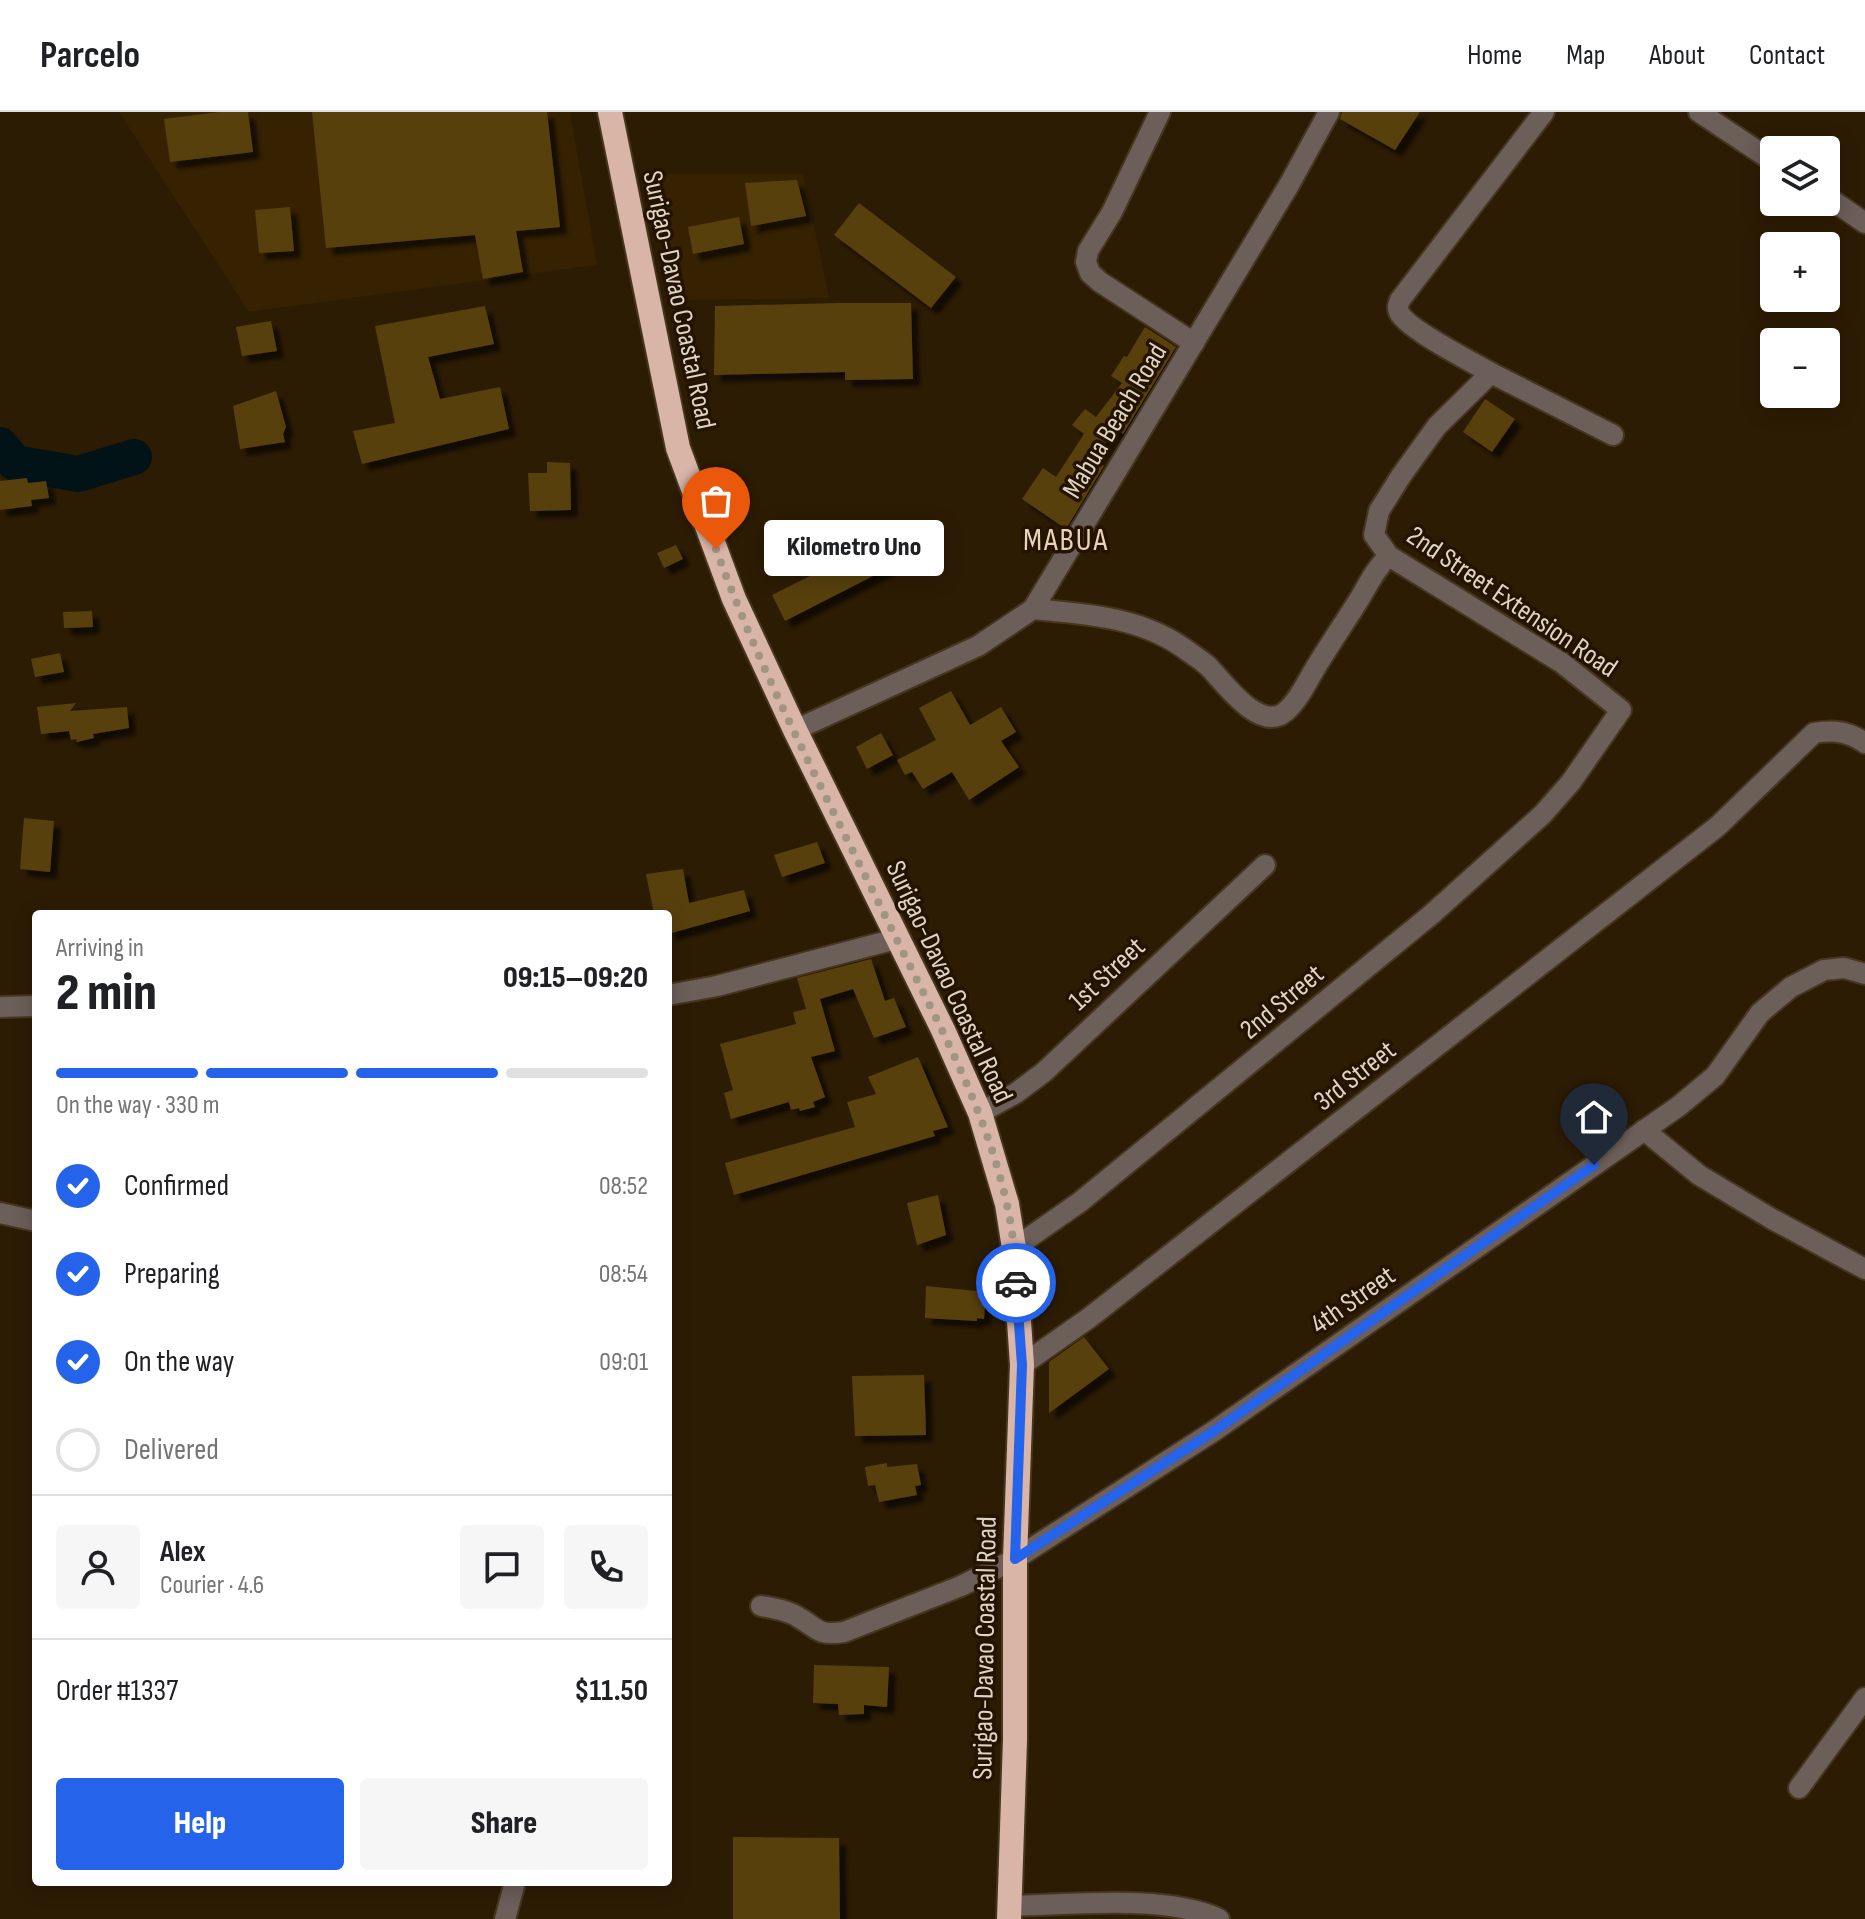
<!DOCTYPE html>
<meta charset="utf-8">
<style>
:root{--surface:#fff;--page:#f6f6f6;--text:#202124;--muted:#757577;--line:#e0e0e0;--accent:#2563eb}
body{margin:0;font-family:"Sofia Sans Condensed",sans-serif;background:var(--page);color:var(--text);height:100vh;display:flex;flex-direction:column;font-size:30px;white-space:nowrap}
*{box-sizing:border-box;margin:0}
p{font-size:26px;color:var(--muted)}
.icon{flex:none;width:44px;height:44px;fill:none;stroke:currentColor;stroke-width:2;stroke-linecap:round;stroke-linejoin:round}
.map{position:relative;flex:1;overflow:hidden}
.panel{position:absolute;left:32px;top:798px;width:640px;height:976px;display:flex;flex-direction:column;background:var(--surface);border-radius:8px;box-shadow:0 4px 20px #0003}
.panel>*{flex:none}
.buttons{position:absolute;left:1760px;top:24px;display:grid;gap:16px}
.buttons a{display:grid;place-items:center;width:80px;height:80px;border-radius:8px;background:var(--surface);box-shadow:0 4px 20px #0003;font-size:40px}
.pin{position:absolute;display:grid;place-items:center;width:68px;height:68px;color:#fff;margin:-82px -34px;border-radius:50% 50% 50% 0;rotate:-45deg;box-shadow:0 0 8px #0007}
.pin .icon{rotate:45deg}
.courier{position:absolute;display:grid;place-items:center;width:80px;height:80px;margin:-40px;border:6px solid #2563eb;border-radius:50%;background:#fff;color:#222;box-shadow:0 2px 10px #0007}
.bubble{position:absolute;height:56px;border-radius:8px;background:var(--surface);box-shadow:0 4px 20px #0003;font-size:26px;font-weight:800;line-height:56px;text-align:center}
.summary em{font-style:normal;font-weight:800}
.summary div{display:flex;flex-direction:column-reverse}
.summary{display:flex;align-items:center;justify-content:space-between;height:136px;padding:0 24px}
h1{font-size:52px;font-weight:800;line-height:60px}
.bar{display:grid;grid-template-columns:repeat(4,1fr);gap:12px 8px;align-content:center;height:96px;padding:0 24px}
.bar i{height:10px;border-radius:6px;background:var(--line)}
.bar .on{background:var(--accent)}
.bar p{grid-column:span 4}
.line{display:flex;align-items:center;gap:20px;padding:0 24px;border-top:2px solid var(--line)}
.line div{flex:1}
.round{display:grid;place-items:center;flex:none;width:84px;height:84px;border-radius:8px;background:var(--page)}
ol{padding:0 24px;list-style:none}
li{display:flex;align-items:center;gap:24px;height:88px}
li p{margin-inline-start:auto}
li .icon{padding:8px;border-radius:50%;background:var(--accent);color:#fff;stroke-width:4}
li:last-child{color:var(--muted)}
li i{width:44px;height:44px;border:4px solid var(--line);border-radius:50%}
.primary-button{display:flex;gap:16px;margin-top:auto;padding:16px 24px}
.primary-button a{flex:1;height:92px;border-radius:8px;background:var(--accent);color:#fff;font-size:32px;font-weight:800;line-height:92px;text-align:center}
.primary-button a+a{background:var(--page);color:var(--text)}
header{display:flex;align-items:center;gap:48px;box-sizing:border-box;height:112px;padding:0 40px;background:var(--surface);border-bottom:2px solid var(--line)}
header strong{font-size:38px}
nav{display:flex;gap:44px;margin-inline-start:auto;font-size:28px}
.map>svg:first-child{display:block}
.built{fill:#362201}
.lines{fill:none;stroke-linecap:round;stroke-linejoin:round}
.river{stroke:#021318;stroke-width:36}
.building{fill:#583f10;filter:url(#shadow)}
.minor-casing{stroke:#46361f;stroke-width:24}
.highway-casing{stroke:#46361f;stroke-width:28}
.minor{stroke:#6c5e59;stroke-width:20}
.highway{stroke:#d9b5a8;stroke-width:24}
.done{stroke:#a19482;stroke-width:8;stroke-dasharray:0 14.4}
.route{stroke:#2563eb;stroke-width:10}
.labels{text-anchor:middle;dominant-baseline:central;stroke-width:7;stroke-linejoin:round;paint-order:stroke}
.street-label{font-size:28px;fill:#dfd4c6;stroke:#231300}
.quarter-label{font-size:32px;letter-spacing:2px;fill:#ead4b8;stroke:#231300}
</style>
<header>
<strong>Parcelo</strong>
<nav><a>Home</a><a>Map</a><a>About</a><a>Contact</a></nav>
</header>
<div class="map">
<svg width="1865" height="1807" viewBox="0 0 1865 1807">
<defs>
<filter id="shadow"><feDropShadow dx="7" dy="7" stdDeviation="2" flood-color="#0009"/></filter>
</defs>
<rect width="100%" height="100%" fill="#2d1c04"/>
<!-- built -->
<g class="built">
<path d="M119 0H570L597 153 249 200Z"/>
<path d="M654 62H803L829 186 681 188Z"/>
</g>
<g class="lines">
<!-- river -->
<path class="river" d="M0 333 15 351 78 362 134 345"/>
</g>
<!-- building -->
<g class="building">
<path d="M219 0H248L253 40 170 50 164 7Z"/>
<path d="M312 0H547L560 115 516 119 523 160 483 167 475 123 326 136Z"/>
<path d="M1342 0H1420L1395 38 1340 7Z"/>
<path d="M797 68 806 104 751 114 745 71Z"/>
<path d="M859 91 956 165 931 196 834 123Z"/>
<path d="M290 95 294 139 259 141 255 98Z"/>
<path d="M739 105 744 132 693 142 688 115Z"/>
<path d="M839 191H911L913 267 845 268V260L714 263 715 194Z"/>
<path d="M485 194 494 232 428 245 440 287 500 275 509 317 362 352 353 319 395 311 375 214Z"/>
<path d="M271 209 277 239 242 244 236 215Z"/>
<path d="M1145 215 1176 235 1123 322 1116 317 1094 347 1104 354 1066 417 1022 387 1043 356 1056 365 1084 322 1072 313 1085 297 1096 305 1122 271 1111 264 1124 244 1127 245Z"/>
<path d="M276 279 286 315 283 322 285 330 240 337 233 294Z"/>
<path d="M1485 287 1515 307 1492 340 1463 320Z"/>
<path d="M547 350 570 351 571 398 530 399 528 361H547Z"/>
<path d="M27 366 28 371 46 369 49 386 31 388 32 394 0 398V369Z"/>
<path d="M901 418 916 442 785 509 772 483Z"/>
<path d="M676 433 683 447 664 456 657 441Z"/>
<path d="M92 499 93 515 64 516 63 500Z"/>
<path d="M60 541 64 560 35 565 31 547Z"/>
<path d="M951 579 970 613 1001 595 1016 620 1001 629 1019 655 969 688 952 660 923 677 912 660 905 663 897 648 936 628 919 596Z"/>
<path d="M76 591 70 599 127 595 129 616 93 622 94 626 77 630 76 627 71 628 69 619 41 622 37 595Z"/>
<path d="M881 621 893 643 867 657 856 635Z"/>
<path d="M24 706 54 709 50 760 20 757Z"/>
<path d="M817 730 825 751 782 765 774 743Z"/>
<path d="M683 757 689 791 744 778 750 799 668 822V802H654L646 762Z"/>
<path d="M871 847 885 889 894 886 906 915 874 926 853 877 820 887 835 939 811 945 825 985 813 990 815 995 800 999 799 996 791 998 789 990 731 1007 724 981 733 978 720 932 796 912 793 900 806 897 797 866Z"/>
<path d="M918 945 948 1015 933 1019 935 1024 734 1083 725 1051 855 1015 847 990 876 982 868 965Z"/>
<path d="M938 1083 946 1123 917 1133 907 1091Z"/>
<path d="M926 1174 986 1180 984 1207 977 1206V1209L925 1206Z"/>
<path d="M1084 1225 1109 1257 1049 1301V1250Z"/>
<path d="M924 1263 926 1323 855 1324 852 1264Z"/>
<path d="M887 1351V1355L917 1352 921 1373 915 1374 917 1383 879 1390 875 1373 868 1374 865 1355Z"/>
<path d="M814 1553 889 1555 887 1595 864 1593V1602L839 1603 838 1592 813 1591Z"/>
<path d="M733 1725 839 1726 840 1807H733Z"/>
</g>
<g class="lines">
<!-- minor casing -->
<g class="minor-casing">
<g id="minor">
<path d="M1160 0 1112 100 1088 139 1086 150 1090 161 1100 170 1194 231"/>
<path d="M1699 0 1774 50"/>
<path d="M1826 84 1865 111"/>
<path d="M1491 261 1613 323"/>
<path d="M1033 497C1087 502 1144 505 1189 540 1195 544 1202 549 1208 554 1223 569 1259 621 1285 600 1297 590 1305 574 1313 560 1326 538 1341 516 1355 494 1367 476 1373 459 1389 444"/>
<path d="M795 618 978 534 1033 497 1289 73 1329 0"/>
<path d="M668 883 717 874 896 827"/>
<path d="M0 895 36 894"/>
<path d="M980 1001 1016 981 1044 960 1265 753"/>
<path d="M1644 1018 1699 1063 1772 1107 1865 1157"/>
<path d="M0 1101 36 1109"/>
<path d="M1014 1136 1080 1090 1432 802 1543 702 1571 670 1621 598 1562 551 1389 444 1374 423 1379 399 1401 364 1437 314 1491 261C1474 251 1405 216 1399 200 1397 195 1398 193 1400 188L1544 0"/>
<path d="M1022 1253 1089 1206 1718 714 1814 621C1834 618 1848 619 1865 631"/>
<path d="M761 1494C773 1496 787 1498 798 1505 819 1517 817 1524 844 1520L961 1474 1015 1447 1214 1319 1679 994 1715 964 1760 901 1791 875 1824 858 1844 856 1865 862"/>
<path d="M1799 1676 1865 1586"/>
<path d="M1010 1794C1069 1793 1166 1782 1219 1807"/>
<path d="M505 1807 515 1770"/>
</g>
</g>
<!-- highway casing -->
<g class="highway-casing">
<path id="highway" d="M610 0 678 336 734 487 795 618 943 918 980 1001 1007 1092 1014 1136 1022 1253 1015 1447V1628L1009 1807"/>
</g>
<!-- minor -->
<use href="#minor" class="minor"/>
<!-- highway -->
<use href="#highway" class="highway"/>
</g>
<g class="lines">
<!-- done -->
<path class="done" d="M716 437C764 570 833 697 895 824 938 911 986 997 1007 1093 1013 1118 1015 1145 1016 1171"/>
<!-- route -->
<path class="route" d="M1016 1171 1022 1253 1015 1447 1214 1319 1594 1053"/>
</g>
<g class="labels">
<!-- street labels -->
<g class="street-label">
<text transform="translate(679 188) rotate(78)">Surigao-Davao Coastal Road</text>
<text transform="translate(1115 309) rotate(-59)">Mabua Beach Road</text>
<text transform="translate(1512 490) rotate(34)">2nd Street Extension Road</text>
<text transform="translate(1107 862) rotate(-43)">1st Street</text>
<text transform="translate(949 870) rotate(65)">Surigao-Davao Coastal Road</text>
<text transform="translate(1282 890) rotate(-40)">2nd Street</text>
<text transform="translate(1355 964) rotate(-38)">3rd Street</text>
<text transform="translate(1353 1188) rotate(-35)">4th Street</text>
<text transform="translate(985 1536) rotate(-89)">Surigao-Davao Coastal Road</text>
</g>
<!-- quarter labels -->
<g class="quarter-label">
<text x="1066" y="428">MABUA</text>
</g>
</g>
</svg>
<div class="buttons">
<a><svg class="icon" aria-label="layers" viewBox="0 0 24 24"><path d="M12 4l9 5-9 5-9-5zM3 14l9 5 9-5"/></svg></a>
<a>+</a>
<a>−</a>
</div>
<div class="pin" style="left:716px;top:437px;background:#ea580c"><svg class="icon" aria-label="bag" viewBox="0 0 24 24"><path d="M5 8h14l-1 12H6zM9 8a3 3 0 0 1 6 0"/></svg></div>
<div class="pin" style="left:1594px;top:1053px;background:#1f2937"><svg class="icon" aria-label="home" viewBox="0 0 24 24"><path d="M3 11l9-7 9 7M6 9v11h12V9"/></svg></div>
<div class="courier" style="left:1016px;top:1171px"><svg class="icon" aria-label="car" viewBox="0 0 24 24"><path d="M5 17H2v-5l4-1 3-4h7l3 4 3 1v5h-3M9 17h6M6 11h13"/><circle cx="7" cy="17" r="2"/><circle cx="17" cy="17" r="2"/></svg></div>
<div class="bubble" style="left:764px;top:408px;width:180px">Kilometro Uno</div>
<section class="panel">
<div class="summary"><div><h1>2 min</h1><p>Arriving in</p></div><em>09:15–09:20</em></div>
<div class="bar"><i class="on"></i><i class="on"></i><i class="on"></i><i></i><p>On the way · 330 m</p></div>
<ol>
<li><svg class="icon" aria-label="check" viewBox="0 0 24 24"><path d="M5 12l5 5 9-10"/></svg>Confirmed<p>08:52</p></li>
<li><svg class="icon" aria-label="check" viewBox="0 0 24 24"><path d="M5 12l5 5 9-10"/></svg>Preparing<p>08:54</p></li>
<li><svg class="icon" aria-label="check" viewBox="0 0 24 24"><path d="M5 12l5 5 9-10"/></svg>On the way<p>09:01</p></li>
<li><i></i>Delivered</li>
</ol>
<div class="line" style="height:144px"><a class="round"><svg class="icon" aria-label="person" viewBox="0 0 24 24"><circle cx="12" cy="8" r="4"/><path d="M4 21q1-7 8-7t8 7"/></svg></a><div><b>Alex</b><p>Courier · 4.6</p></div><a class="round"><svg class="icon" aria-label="chat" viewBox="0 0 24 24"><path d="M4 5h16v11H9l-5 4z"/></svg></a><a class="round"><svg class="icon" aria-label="phone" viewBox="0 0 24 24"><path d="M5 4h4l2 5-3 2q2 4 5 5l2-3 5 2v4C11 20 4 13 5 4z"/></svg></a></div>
<div class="line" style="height:104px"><div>Order #1337</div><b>$11.50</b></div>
<div class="primary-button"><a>Help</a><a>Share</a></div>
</section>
</div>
